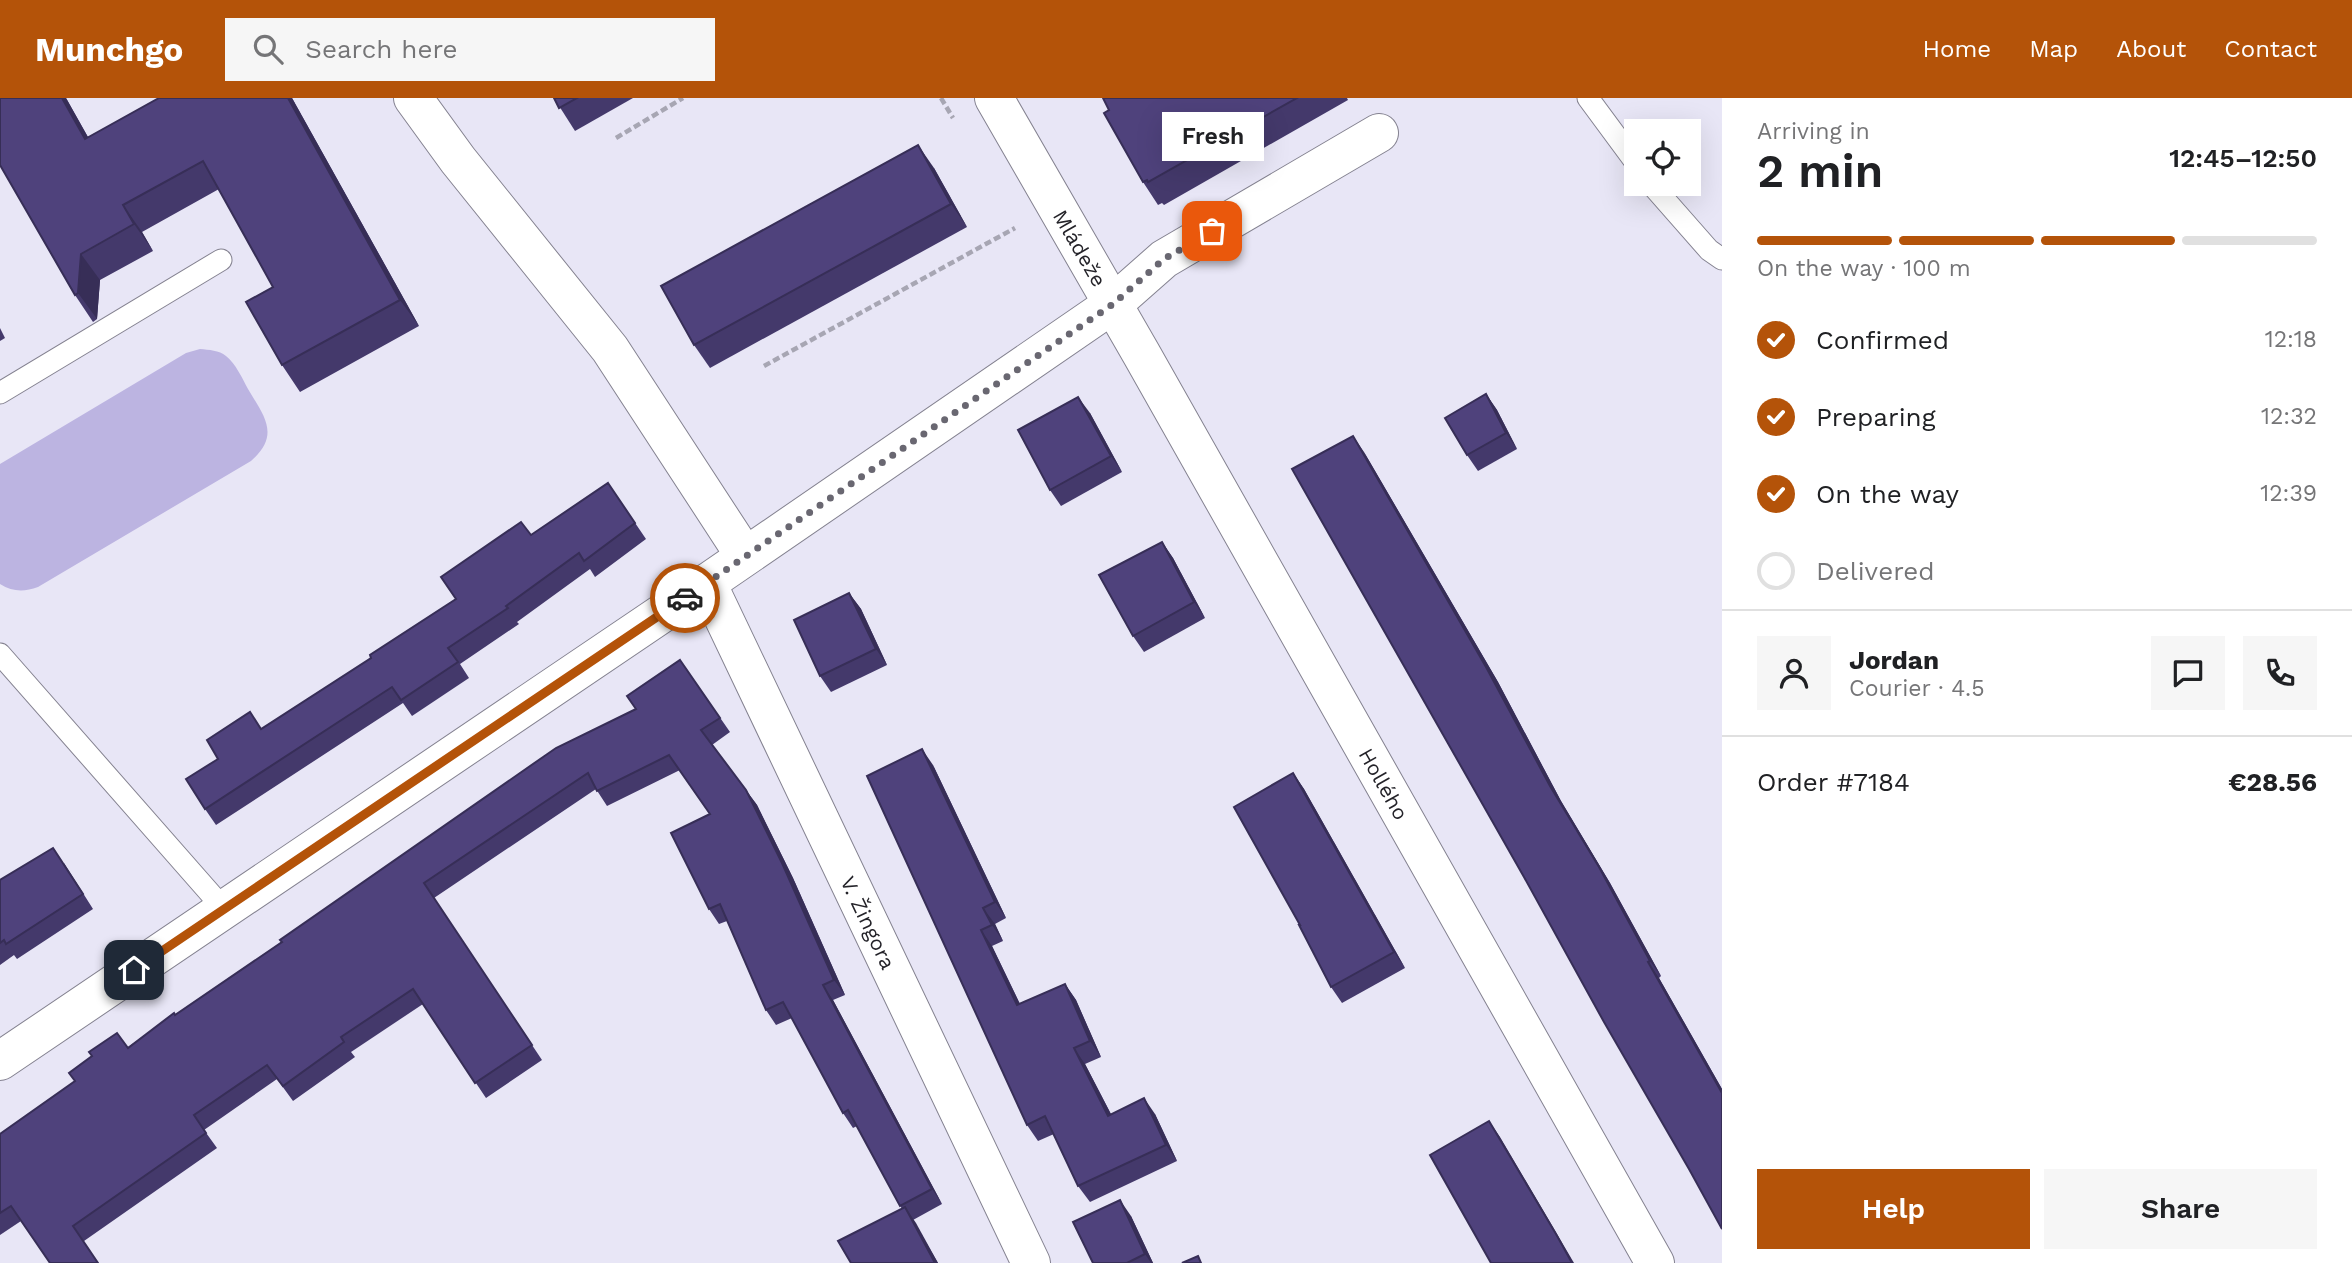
<!DOCTYPE html>
<meta charset="utf-8">
<style>
:root{--surface:#fff;--page:#f6f6f6;--text:#202124;--muted:#757577;--line:#e0e0e0;--accent:#b45309}
body{margin:0;font-family:"Work Sans",sans-serif;background:var(--page);color:var(--text);height:100vh;display:flex;flex-direction:column;font-size:26px;white-space:nowrap}
*{box-sizing:border-box;margin:0}
p{font-size:23px;color:var(--muted)}
.icon{flex:none;width:38px;height:38px;fill:none;stroke:currentColor;stroke-width:2;stroke-linecap:round;stroke-linejoin:round}
.map{position:relative;flex:1;overflow:hidden}
.panel{display:flex;flex-direction:column;background:var(--surface);width:630px}
.panel>*{flex:none}
.controls{position:absolute;left:1624px;top:21px;display:grid;gap:14px}
.controls a{display:grid;place-items:center;width:77px;height:77px;border-radius:0px;background:var(--surface);box-shadow:0 7px 28px #0002;font-size:35px}
.pin{position:absolute;display:grid;place-items:center;width:60px;height:60px;color:#fff;margin:-30px;border-radius:14px;box-shadow:0 4px 10px #0006}
.courier{position:absolute;display:grid;place-items:center;width:70px;height:70px;margin:-35px;border:5px solid #b45309;border-radius:50%;background:#fff;color:#222;box-shadow:0 2px 9px #0007}
.bubble{position:absolute;height:49px;border-radius:0px;background:var(--surface);box-shadow:0 7px 28px #0002;font-size:23px;font-weight:600;line-height:49px;text-align:center}
.summary em{font-style:normal;font-weight:600}
.summary div{display:flex;flex-direction:column-reverse}
.summary{display:flex;align-items:center;justify-content:space-between;height:119px;padding:0 35px}
h1{font-size:46px;font-weight:600;line-height:52px}
.bar{display:grid;grid-template-columns:repeat(4,1fr);gap:10px 7px;align-content:center;height:84px;padding:0 35px}
.bar i{height:9px;border-radius:5px;background:var(--line)}
.bar .active{background:var(--accent)}
.bar p{grid-column:span 4}
.line{display:flex;align-items:center;gap:18px;padding:0 35px;border-top:2px solid var(--line)}
.line div{flex:1}
.round{display:grid;place-items:center;flex:none;width:74px;height:74px;border-radius:0px;background:var(--page)}
ol{padding:0 35px;list-style:none}
li{display:flex;align-items:center;gap:21px;height:77px}
li p{margin-inline-start:auto}
li .icon{padding:7px;border-radius:50%;background:var(--accent);color:#fff;stroke-width:4}
li:last-child{color:var(--muted)}
li i{width:38px;height:38px;border:4px solid var(--line);border-radius:50%}
.cta{display:flex;gap:14px;margin-top:auto;padding:14px 35px}
.cta a{flex:1;height:80px;border-radius:0px;background:var(--accent);color:#fff;font-size:28px;font-weight:600;line-height:80px;text-align:center}
.cta a+a{background:var(--page);color:var(--text)}
header{display:flex;align-items:center;gap:42px;box-sizing:border-box;height:98px;padding:0 35px;background:var(--accent);color:#fff}
header strong{font-size:33px}
nav{display:flex;gap:38px;margin-inline-start:auto;font-size:24px}
.search{width:490px;height:63px;background:var(--page);display:flex;align-items:center;gap:18px;box-sizing:border-box;padding:0 24px;border-radius:0px;color:var(--muted);font-size:26px}
main{display:flex;flex:1;min-height:0}
.map>svg:first-child{display:block}
.green{fill:#bcb4e1}
.lines{fill:none;stroke-linecap:round;stroke-linejoin:round}
.service-casing{stroke:#848290;stroke-width:23}
.minor-casing{stroke:#848290;stroke-width:40}
.path{stroke:#a7a6b3;stroke-width:4.5;stroke-dasharray:7 3.5;stroke-linecap:butt}
.service{stroke:#fff;stroke-width:21}
.minor{stroke:#fff;stroke-width:38}
.wall{fill:#44396b}
.shaded-wall{fill:#372e57}
.building{fill:#4f427c;stroke:#372e57;stroke-width:2}
.done{stroke:#696771;stroke-width:7;stroke-dasharray:0 12.6}
.route{stroke:#b45309;stroke-width:9}
.labels{text-anchor:middle;dominant-baseline:central;stroke-width:7;stroke-linejoin:round;paint-order:stroke}
.street-label{font-size:21px;fill:#242329;stroke:#fff}
</style>
<header>
<strong>Munchgo</strong>
<div class="search"><svg class="icon" aria-label="search" viewBox="0 0 24 24"><circle cx="10" cy="10" r="6"/><path d="M15 15l6 6"/></svg>Search here</div>
<nav><a>Home</a><a>Map</a><a>About</a><a>Contact</a></nav>
</header>
<main>
<div class="map">
<svg width="1722" height="1165" viewBox="0 0 1722 1165">
<rect width="100%" height="100%" fill="#e8e6f6"/>
<!-- green -->
<path class="green" d="M200 251C209 252 219 252 226 258 236 266 242 280 248 291 264 318 281 337 251 363L38 489C24 494 13 494 0 486V366L186 255Z"/>
<g class="lines">
<!-- service casing -->
<g class="service-casing">
<g id="service">
<path d="M1588 0 1636 65"/>
<path d="M1651 86 1709 152 1722 161"/>
<path d="M0 295 221 162"/>
<path d="M0 556 224 811"/>
</g>
</g>
<!-- minor casing -->
<g class="minor-casing">
<g id="minor">
<path d="M413 0 458 62 610 251 745 458"/>
<path id="s1" d="M994 0 1142 257 1655 1165"/>
<path id="s2" d="M707 485 1031 1165"/>
<path d="M0 963 707 485 1113 206 1164 161 1379 35"/>
</g>
</g>
<!-- path -->
<g class="path">
<path d="M941 0 953 20"/>
<path d="M616 40 683 0"/>
<path d="M764 268 1015 130"/>
</g>
<!-- service -->
<use href="#service" class="service"/>
<!-- minor -->
<use href="#minor" class="minor"/>
</g>
<!-- wall -->
<g class="wall">
<path d="M66 0 88 39 292 0 419 228 300 294 282 267 273 189 219 91 142 134 153 153 100 182 97 221 93 224 75 197Z"/>
<path d="M554 0H633L575 33Z"/>
<path d="M1103 0H1347L1348 2 1164 107 1162 105 1158 107 1143 84 1109 12Z"/>
<path d="M934 70 967 129 710 270 694 247Z"/>
<path d="M0 230 5 240 0 243Z"/>
<path d="M1486 296 1497 312 1517 351 1478 373 1467 357Z"/>
<path d="M1090 315 1122 374 1061 408 1050 392Z"/>
<path d="M1364 354 1498 584 1561 703 1610 785 1661 878 1659 880 1722 991V1131Z"/>
<path d="M608 385 646 441 595 479 590 471 517 524 519 526 460 566 469 580 412 618 403 605 216 727 205 711 262 631 371 560 456 501 531 437Z"/>
<path d="M1162 444 1173 460 1205 520 1144 554 1133 538Z"/>
<path d="M849 495 861 511 887 567 831 594 820 578Z"/>
<path d="M680 562 730 634 712 647 757 707 793 780 845 897 833 902 942 1106 913 1122 938 1165H851L902 1111 857 1028 853 1030 843 1015 792 920 776 927 766 912 727 823 719 826 709 811 710 716 680 672 607 708 596 691 434 800 542 962 486 1000 423 906 351 954 355 959 293 1003 277 981 204 1032 217 1050 84 1143 21 1123 0 1137V1036L175 917 636 611Z"/>
<path d="M933 667 1006 820 995 826 1003 843 992 848 1020 906 1065 886 1076 902 1101 959 1085 966 1111 1016H1155L1177 1063 1090 1104 1078 1088 1054 1036 1038 1043 1027 1027Z"/>
<path d="M1293 675 1304 691 1405 870 1342 905 1331 889 1300 827Z"/>
<path d="M64 765 93 811 17 861 14 857 0 867V782Z"/>
<path d="M1131 1118 1153 1165H1093Z"/>
</g>
<!-- shaded-wall -->
<g class="shaded-wall">
<path d="M62 0H66L104 68 85 41Z"/>
<path d="M288 0H292L419 228 400 202Z"/>
<path d="M918 47 934 70 967 129 951 106Z"/>
<path d="M123 107 142 134 153 153 134 126Z"/>
<path d="M81 156 100 182 97 221 78 195Z"/>
<path d="M1486 296 1497 312 1517 351 1506 335Z"/>
<path d="M1078 299 1090 315 1122 374 1111 358Z"/>
<path d="M1353 338 1364 354 1498 584 1561 703 1610 785 1661 878 1650 863 1550 688Z"/>
<path d="M1162 444 1173 460 1205 520 1194 504Z"/>
<path d="M849 495 861 511 887 567 876 551Z"/>
<path d="M922 651 933 667 1006 820 995 804Z"/>
<path d="M1293 675 1304 691 1405 870 1394 854Z"/>
<path d="M746 692 757 707 793 780 845 897 834 882Z"/>
<path d="M983 810 995 826 1003 843 992 827Z"/>
<path d="M981 832 992 848 1028 923 1017 907Z"/>
<path d="M1648 864 1659 880 1722 991V995Z"/>
<path d="M1065 886 1076 902 1101 959 1090 943Z"/>
<path d="M823 887 833 902 942 1106 932 1091Z"/>
<path d="M1074 950 1085 966 1120 1034 1108 1018Z"/>
<path d="M1144 1000 1155 1016 1177 1063 1166 1047Z"/>
<path d="M1489 1023 1500 1039 1574 1165H1572Z"/>
<path d="M1120 1102 1131 1118 1153 1165H1151L1145 1156Z"/>
<path d="M905 1109 916 1125 938 1165H935Z"/>
</g>
<!-- building -->
<g class="building">
<path d="M0 0H62L85 41 159 0H288L400 202 282 267 246 204 273 189 203 63 123 107 134 126 81 156 78 195 75 197 0 67Z"/>
<path d="M554 0H577L559 10Z"/>
<path d="M1103 0H1297L1148 84 1147 82 1143 84 1104 15 1109 12Z"/>
<path d="M918 47 951 106 694 247 661 188Z"/>
<path d="M1486 296 1506 335 1467 357 1445 320Z"/>
<path d="M1078 299 1111 358 1050 392 1018 332Z"/>
<path d="M1353 338 1486 569 1550 688 1599 769 1650 863 1648 864 1722 995V1131L1689 1071 1604 924 1524 779 1292 371Z"/>
<path d="M608 385 635 425 584 463 579 455 506 508 508 510 448 550 458 564 401 602 392 589 205 711 186 681 218 661 207 642 250 614 261 631 371 560 370 557 456 501 441 479 521 424 531 437Z"/>
<path d="M1162 444 1194 504 1133 538 1099 477Z"/>
<path d="M849 495 876 551 820 578 794 522Z"/>
<path d="M680 562 720 620 701 632 746 692 782 765 834 882 823 887 932 1091 900 1108 848 1012 843 1015 783 904 766 912 720 806 709 811 671 735 710 716 669 657 597 693 588 675 424 785 532 947 475 985 413 891 341 939 344 944 283 988 267 967 194 1017 206 1035 73 1128 98 1165H50L11 1108 0 1115V1036L75 983 69 975 92 958 89 954 117 935 128 950 174 915 175 917 282 844 280 842 556 650 636 611 627 598Z"/>
<path d="M922 651 995 804 983 810 992 827 981 832 1017 907 1065 886 1090 943 1074 950 1108 1018 1144 1000 1166 1047 1078 1088 1045 1018 1027 1027 867 678Z"/>
<path d="M1293 675 1394 854 1331 889 1299 827H1300L1234 709Z"/>
<path d="M53 750 83 796 6 846 4 842 0 845V782Z"/>
<path d="M1489 1023 1556 1136 1572 1165H1491L1430 1057Z"/>
<path d="M1120 1102 1145 1156 1127 1165H1093L1073 1124Z"/>
<path d="M905 1109 935 1165H851L838 1143Z"/>
<path d="M1198 1158 1201 1165H1182Z"/>
</g>
<g class="lines">
<!-- done -->
<path class="done" d="M685 500 1113 206 1164 161 1212 133"/>
<!-- route -->
<path class="route" d="M134 872 685 500"/>
</g>
<g class="labels">
<!-- street labels -->
<g class="street-label">
<text stroke="none"><textPath href="#s1" startOffset="173">Mládeže</textPath></text>
<text stroke="none"><textPath href="#s1" startOffset="789">Hollého</textPath></text>
<text stroke="none"><textPath href="#s2" startOffset="376">V. Žingora</textPath></text>
</g>
</g>
</svg>
<div class="controls">
<a><svg class="icon" aria-label="locate" viewBox="0 0 24 24"><circle cx="12" cy="12" r="6"/><path d="M12 2v4M12 18v4M2 12h4M18 12h4"/></svg></a>
</div>
<div class="pin" style="left:1212px;top:133px;background:#ea580c"><svg class="icon" aria-label="bag" viewBox="0 0 24 24"><path d="M5 8h14l-1 12H6zM9 8a3 3 0 0 1 6 0"/></svg></div>
<div class="pin" style="left:134px;top:872px;background:#1f2937"><svg class="icon" aria-label="home" viewBox="0 0 24 24"><path d="M3 11l9-7 9 7M6 9v11h12V9"/></svg></div>
<div class="courier" style="left:685px;top:500px"><svg class="icon" aria-label="car" viewBox="0 0 24 24"><path d="M5 17H2v-5l4-1 3-4h7l3 4 3 1v5h-3M9 17h6M6 11h13"/><circle cx="7" cy="17" r="2"/><circle cx="17" cy="17" r="2"/></svg></div>
<div class="bubble" style="left:1162px;top:14px;width:102px">Fresh</div>
</div>
<section class="panel">
<div class="summary"><div><h1>2 min</h1><p>Arriving in</p></div><em>12:45–12:50</em></div>
<div class="bar"><i class="active"></i><i class="active"></i><i class="active"></i><i></i><p>On the way · 100 m</p></div>
<ol>
<li><svg class="icon" aria-label="check" viewBox="0 0 24 24"><path d="M5 12l5 5 9-10"/></svg>Confirmed<p>12:18</p></li>
<li><svg class="icon" aria-label="check" viewBox="0 0 24 24"><path d="M5 12l5 5 9-10"/></svg>Preparing<p>12:32</p></li>
<li><svg class="icon" aria-label="check" viewBox="0 0 24 24"><path d="M5 12l5 5 9-10"/></svg>On the way<p>12:39</p></li>
<li><i></i>Delivered</li>
</ol>
<div class="line" style="height:126px"><a class="round"><svg class="icon" aria-label="person" viewBox="0 0 24 24"><circle cx="12" cy="8" r="4"/><path d="M4 21q1-7 8-7t8 7"/></svg></a><div><b>Jordan</b><p>Courier · 4.5</p></div><a class="round"><svg class="icon" aria-label="chat" viewBox="0 0 24 24"><path d="M4 5h16v11H9l-5 4z"/></svg></a><a class="round"><svg class="icon" aria-label="phone" viewBox="0 0 24 24"><path d="M5 4h4l2 5-3 2q2 4 5 5l2-3 5 2v4C11 20 4 13 5 4z"/></svg></a></div>
<div class="line" style="height:91px"><div>Order #7184</div><b>€28.56</b></div>
<div class="cta"><a>Help</a><a>Share</a></div>
</section>
</main>
